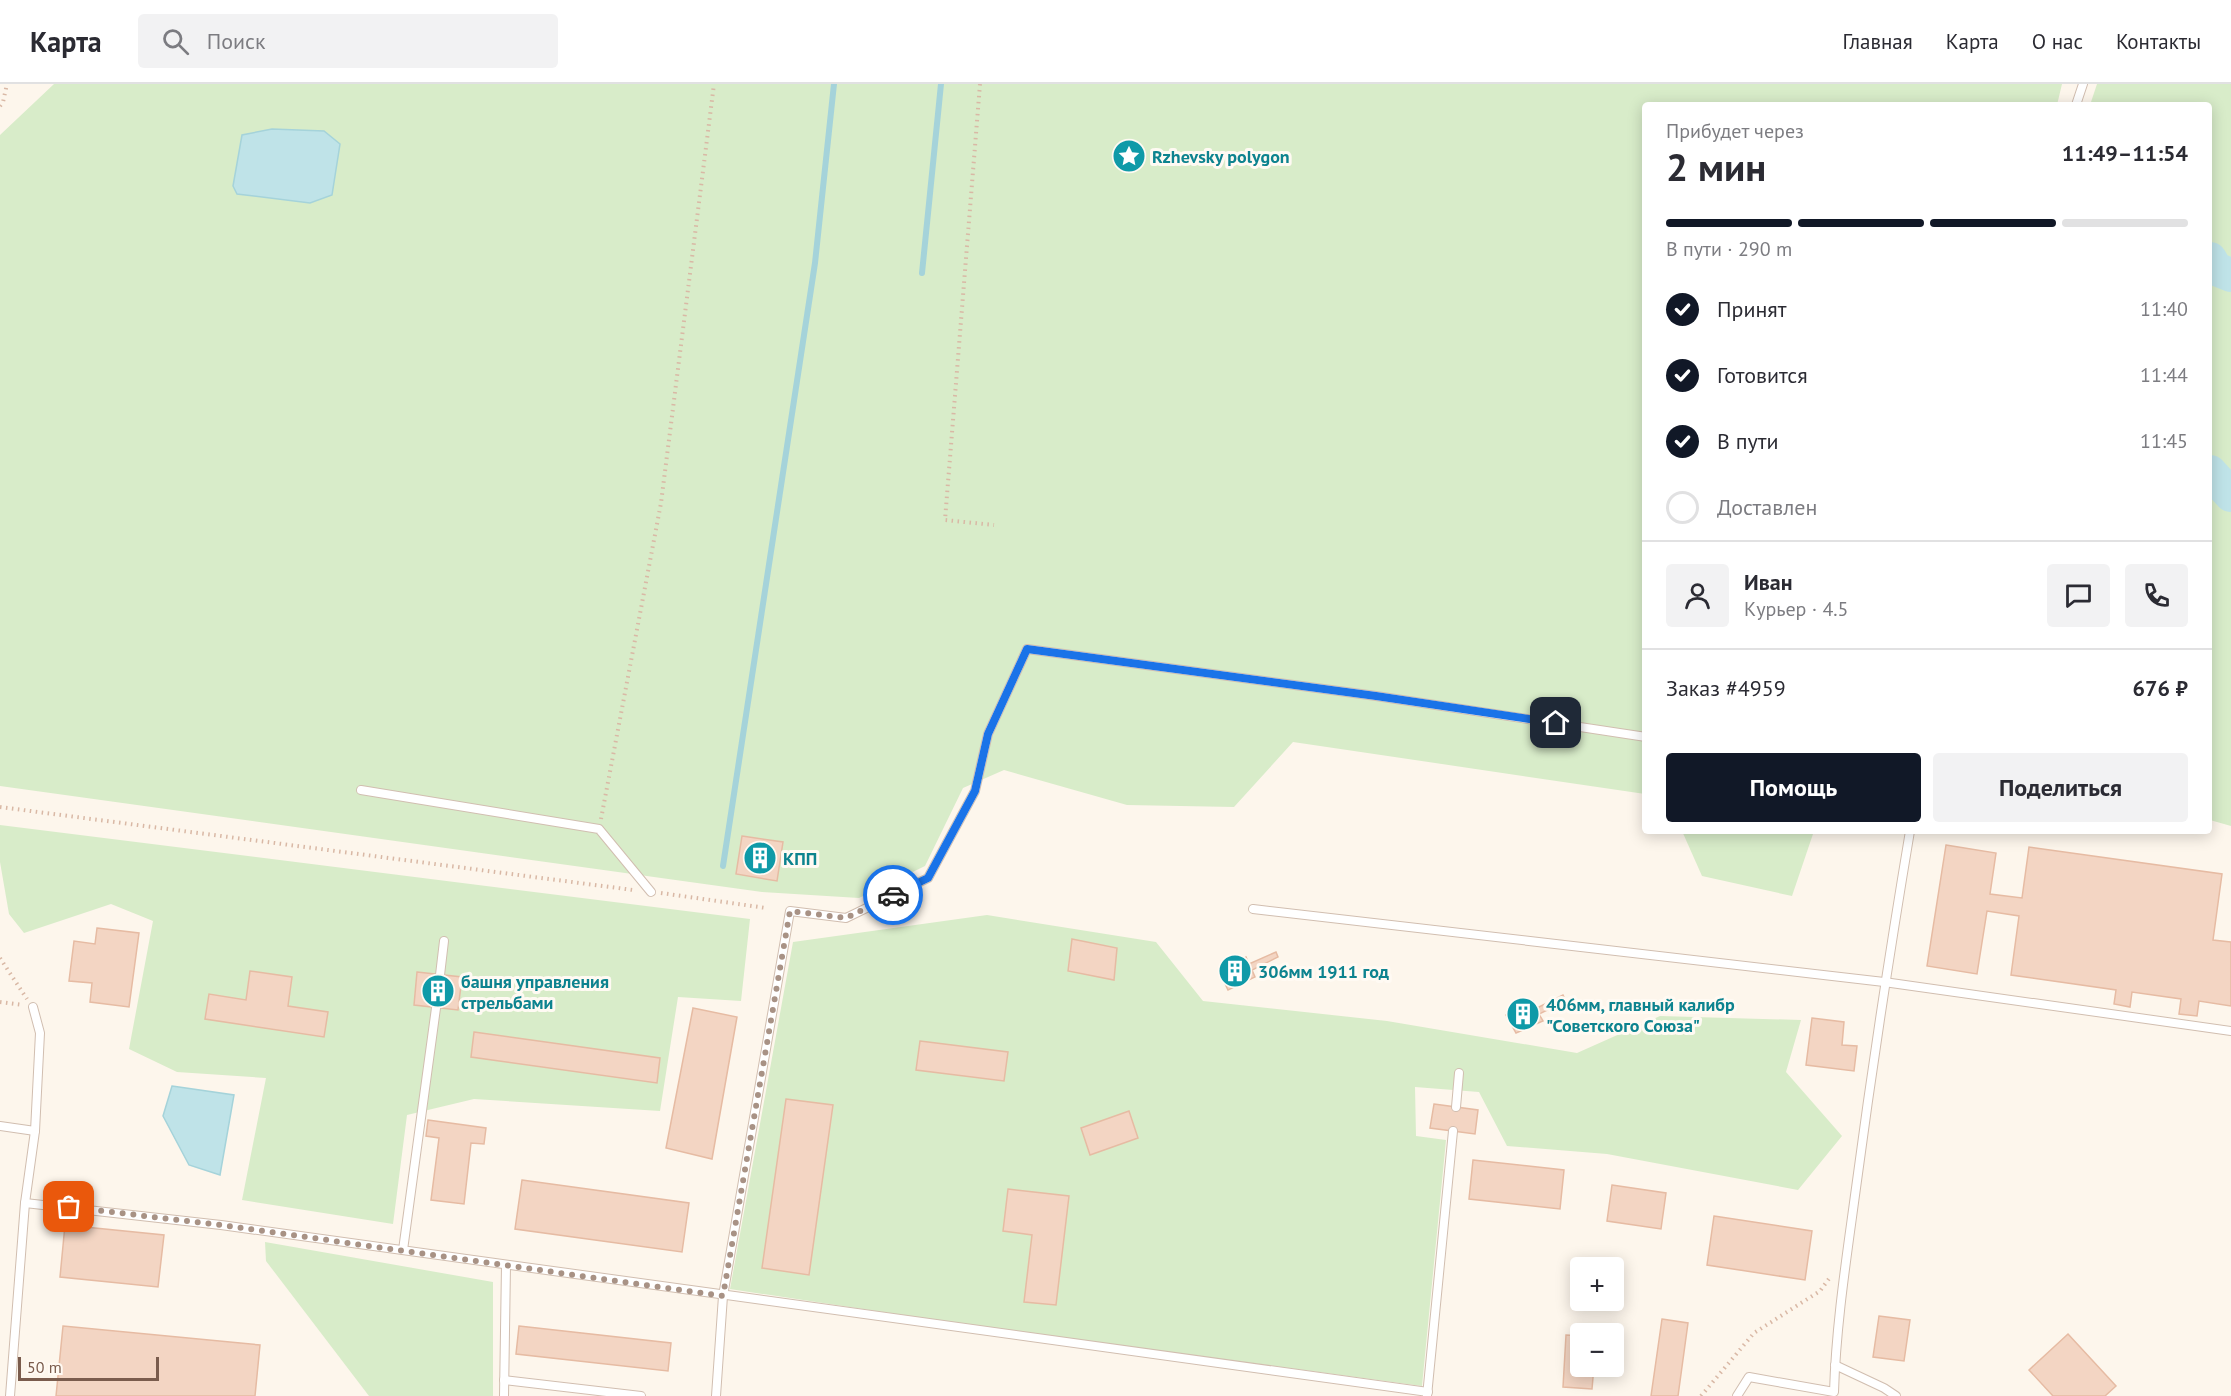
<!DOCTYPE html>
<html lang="ru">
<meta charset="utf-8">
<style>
:root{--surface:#fff;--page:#f2f2f3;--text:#2b2b33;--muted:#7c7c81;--line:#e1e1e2;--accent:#111827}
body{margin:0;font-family:"PT Sans",sans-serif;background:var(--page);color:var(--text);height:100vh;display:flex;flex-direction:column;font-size:22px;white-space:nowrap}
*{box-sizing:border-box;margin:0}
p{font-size:20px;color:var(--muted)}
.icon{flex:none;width:33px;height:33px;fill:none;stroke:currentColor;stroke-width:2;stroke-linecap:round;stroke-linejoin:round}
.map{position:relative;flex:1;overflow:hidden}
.side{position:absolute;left:1642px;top:18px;width:570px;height:732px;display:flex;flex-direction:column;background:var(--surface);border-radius:6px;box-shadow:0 3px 15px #0003}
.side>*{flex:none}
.buttons{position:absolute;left:1570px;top:1173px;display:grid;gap:12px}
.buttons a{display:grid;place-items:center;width:54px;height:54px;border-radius:6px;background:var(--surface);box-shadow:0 3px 15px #0003;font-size:30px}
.scale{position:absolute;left:18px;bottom:15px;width:141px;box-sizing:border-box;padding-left:6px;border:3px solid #7a5c4d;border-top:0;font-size:16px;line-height:21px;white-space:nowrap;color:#7a5c4d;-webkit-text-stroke:4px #fffaf3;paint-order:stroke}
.pin{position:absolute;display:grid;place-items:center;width:51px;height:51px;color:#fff;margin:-26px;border-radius:12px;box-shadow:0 3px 9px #0006}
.courier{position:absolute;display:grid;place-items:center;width:60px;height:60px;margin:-30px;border:4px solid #1a73e8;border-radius:50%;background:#fff;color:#222;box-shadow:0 2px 8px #0007}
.head em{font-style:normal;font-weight:800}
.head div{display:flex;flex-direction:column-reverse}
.head{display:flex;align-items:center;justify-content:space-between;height:102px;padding:0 24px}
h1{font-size:39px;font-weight:800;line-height:45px}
.bar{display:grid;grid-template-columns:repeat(4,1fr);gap:9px 6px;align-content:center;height:72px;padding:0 24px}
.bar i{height:8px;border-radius:4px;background:var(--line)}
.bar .on{background:var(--accent)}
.bar p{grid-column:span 4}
.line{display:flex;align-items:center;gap:15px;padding:0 24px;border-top:2px solid var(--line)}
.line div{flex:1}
.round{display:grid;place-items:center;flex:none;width:63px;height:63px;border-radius:6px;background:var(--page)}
ol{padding:0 24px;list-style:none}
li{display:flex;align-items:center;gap:18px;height:66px}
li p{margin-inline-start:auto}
li .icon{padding:6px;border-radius:50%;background:var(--accent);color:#fff;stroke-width:4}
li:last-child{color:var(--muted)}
li i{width:33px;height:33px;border:3px solid var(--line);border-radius:50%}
.action{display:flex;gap:12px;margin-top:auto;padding:12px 24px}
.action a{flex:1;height:69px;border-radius:6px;background:var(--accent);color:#fff;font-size:24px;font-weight:800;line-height:69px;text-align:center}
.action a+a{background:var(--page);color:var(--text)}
header{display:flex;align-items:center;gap:36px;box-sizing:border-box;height:84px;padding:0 30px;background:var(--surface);border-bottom:2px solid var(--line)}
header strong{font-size:28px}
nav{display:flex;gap:33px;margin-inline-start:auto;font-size:21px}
.search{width:420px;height:54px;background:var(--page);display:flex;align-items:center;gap:15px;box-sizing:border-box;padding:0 21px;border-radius:6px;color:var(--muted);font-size:22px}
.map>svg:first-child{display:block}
.green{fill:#d8ecc9}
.water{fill:#bfe3e8;stroke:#a5d3da;stroke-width:1.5}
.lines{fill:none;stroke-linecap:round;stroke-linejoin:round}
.stream{stroke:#a5d3da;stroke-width:6}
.river{stroke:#bfe3e8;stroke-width:34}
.building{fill:#f3d5c3;stroke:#e6bba3;stroke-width:1.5}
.service-casing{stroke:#d1beb0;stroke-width:10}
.path{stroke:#d9b8a5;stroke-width:4;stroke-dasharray:1.5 4.5;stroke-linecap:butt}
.service{stroke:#fff;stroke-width:8}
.done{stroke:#a89285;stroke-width:6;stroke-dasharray:0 10.8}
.route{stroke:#1a73e8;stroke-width:8}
.labels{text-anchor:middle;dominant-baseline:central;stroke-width:6;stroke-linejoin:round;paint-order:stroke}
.culture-label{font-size:18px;font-weight:bold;fill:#0d838f;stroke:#fffaf3;text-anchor:start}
</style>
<header>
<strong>Карта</strong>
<div class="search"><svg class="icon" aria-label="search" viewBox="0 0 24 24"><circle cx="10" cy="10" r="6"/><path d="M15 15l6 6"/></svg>Поиск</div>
<nav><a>Главная</a><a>Карта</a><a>О нас</a><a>Контакты</a></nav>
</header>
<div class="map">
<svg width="2231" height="1312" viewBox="0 0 2231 1312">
<rect width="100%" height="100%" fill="#fdf6ec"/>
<!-- green -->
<g class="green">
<path d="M54 0H2062L2057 21H1646L1645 710 1293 658 1234 723 1127 721 1004 686 963 704 925 782 859 814 762 808 0 702V51Z"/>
<path d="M2097 0H2231V742L2210 736V21H2090Z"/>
<path d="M0 741 750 835 741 917 678 913 660 1027 474 1015 407 1031 393 1140 242 1116 266 994 177 988 129 965 153 837 111 820 24 849 9 830 0 778Z"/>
<path d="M1682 747H1814L1792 812 1702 792Z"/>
<path d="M987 831 1156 858 1203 917 1387 937 1577 969 1660 932 1801 936 1786 988 1842 1052 1798 1106 1607 1070 1507 1062 1479 1008 1415 1003 1416 1052 1446 1056 1422 1302 975 1242 730 1205 793 858Z"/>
<path d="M265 1158 493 1198V1312H369L266 1177Z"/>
</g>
<!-- water -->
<g class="water">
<path d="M272 45 324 47 340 60 332 111 310 119 237 110 233 102 242 51Z"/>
<path d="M172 1002 234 1011 220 1091 189 1081 163 1032Z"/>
</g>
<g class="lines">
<!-- stream -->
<g class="stream">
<path d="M922 189 941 0"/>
<path d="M723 782 815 179 834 0"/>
</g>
<!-- river -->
<g class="river">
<path d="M2210 175 2216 185 2231 191"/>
<path d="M2210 388 2231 411"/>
</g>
</g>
<!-- building -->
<g class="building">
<path d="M742 752 783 758 777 797 736 790Z"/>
<path d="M1946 761 1996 769 1990 810 2022 814 2029 763 2222 790 2213 856 2231 858V922L2199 917 2197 932 2179 930 2181 915 2132 908 2130 923 2114 920 2116 906 2011 891 2019 832 1987 827 1977 890 1927 882Z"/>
<path d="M97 844 139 849 129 923 90 918 92 899 69 897 74 857 95 860Z"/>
<path d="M1072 855 1117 864 1114 896 1068 887Z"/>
<path d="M1276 868 1278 873 1252 886 1255 893 1228 906 1219 887 1246 873 1249 880Z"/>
<path d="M250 887 292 893 288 922 328 928 324 953 205 935 209 910 246 916Z"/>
<path d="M417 888 462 893 458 926 414 921Z"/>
<path d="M1563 911 1566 917 1539 930 1543 937 1516 949 1506 931 1533 917 1537 924Z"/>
<path d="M693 924 737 933 712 1075 666 1064Z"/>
<path d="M1812 934 1844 938 1842 961 1857 962 1854 987 1806 981Z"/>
<path d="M474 948 660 974 657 999 471 973Z"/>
<path d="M920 957 1008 968 1004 997 916 986Z"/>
<path d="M786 1015 833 1021 809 1191 762 1184Z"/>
<path d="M1434 1020 1478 1026 1475 1050 1430 1044Z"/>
<path d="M1129 1027 1138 1054 1090 1071 1081 1044Z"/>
<path d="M428 1036 486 1044 484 1060 471 1059 464 1120 431 1116 439 1054 426 1052Z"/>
<path d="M1473 1076 1564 1086 1560 1125 1469 1115Z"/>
<path d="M522 1096 689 1119 682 1168 515 1145Z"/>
<path d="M1612 1101 1666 1109 1661 1145 1607 1137Z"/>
<path d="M1008 1105 1069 1112 1056 1221 1024 1218 1032 1151 1003 1147Z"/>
<path d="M1714 1132 1812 1147 1805 1196 1707 1181Z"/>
<path d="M65 1141 164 1151 158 1203 60 1193Z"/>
<path d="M1879 1232 1910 1236 1904 1277 1873 1273Z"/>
<path d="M1662 1235 1688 1239 1678 1312H1651Z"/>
<path d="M63 1242 260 1261 255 1312H56Z"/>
<path d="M519 1242 671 1259 668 1287 516 1270Z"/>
<path d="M2068 1250 2116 1302 2105 1312H2053L2029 1286Z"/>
<path d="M1566 1251 1581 1252V1282H1594L1592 1305 1563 1303Z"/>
</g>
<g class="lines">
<!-- service casing -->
<g class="service-casing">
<g id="service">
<path d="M2076 21 2083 0"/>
<path d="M361 706 599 745 651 808"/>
<path d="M1253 825 1884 898 2231 947"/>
<path d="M440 891 444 857"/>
<path d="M1456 1023 1459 989"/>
<path d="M0 1042 35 1047"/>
<path d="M25 1119 221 1141 1428 1308"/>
<path d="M403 1166 436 924"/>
<path d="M1835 1281 1884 1304 1896 1312"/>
<path d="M504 1296 641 1312"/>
<path d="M10 1312 25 1119 35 1047 40 949 33 923"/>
<path d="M504 1312 506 1181"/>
<path d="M716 1312 723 1212 790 827 846 834 928 794 975 707 988 650 1027 565 1376 612 1646 653"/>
<path d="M1427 1312 1453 1047"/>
<path d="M1737 1312 1749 1293 1834 1308C1836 1240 1847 1171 1856 1104 1872 984 1890 866 1910 747"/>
</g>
</g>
<!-- path -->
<g class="path">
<path d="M980 0 945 436 994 441"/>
<path d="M0 22 3 18 7 0"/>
<path d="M0 723 633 806"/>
<path d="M601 735 661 419 714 0"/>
<path d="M661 809 766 824"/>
<path d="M0 874 27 915"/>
<path d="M0 918 23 921"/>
<path d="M1701 1312 1754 1249 1820 1207 1831 1192"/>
</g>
<!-- service -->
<use href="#service" class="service"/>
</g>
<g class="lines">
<!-- done -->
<path class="done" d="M69 1123 221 1141 723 1212 790 827 846 834 893 811"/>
<!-- route -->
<path class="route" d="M893 811 928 794 975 707 988 650 1027 565 1376 612 1556 639"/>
</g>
<!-- icons -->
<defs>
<g id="sight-disc" transform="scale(1.725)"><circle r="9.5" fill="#0f9aa8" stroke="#fffaf3"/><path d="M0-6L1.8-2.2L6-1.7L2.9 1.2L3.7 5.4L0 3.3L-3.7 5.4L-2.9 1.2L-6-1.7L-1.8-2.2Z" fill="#fff"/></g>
<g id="building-disc" transform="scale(1.725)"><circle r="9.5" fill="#0f9aa8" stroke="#fffaf3"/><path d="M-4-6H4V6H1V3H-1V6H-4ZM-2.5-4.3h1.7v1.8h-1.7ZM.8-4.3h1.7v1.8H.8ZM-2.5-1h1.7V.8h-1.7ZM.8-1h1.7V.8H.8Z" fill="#fff"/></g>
</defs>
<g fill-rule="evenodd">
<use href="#sight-disc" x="1129" y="72"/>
<use href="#building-disc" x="760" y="774"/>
<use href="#building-disc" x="1235" y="887"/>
<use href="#building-disc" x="438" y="907"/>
<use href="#building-disc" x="1523" y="930"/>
</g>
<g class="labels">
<!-- culture labels -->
<g class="culture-label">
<text x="1152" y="72">Rzhevsky polygon</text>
<text x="783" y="774">КПП</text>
<text x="1258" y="887">306мм 1911 год</text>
<text x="461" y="897">башня управления<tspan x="461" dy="21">стрельбами</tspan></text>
<text x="1546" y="920">406мм, главный калибр<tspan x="1546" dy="21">"Советского Союза"</tspan></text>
</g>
</g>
</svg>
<div class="buttons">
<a>+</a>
<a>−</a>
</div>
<div class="scale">50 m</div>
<div class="pin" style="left:69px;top:1123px;background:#ea580c"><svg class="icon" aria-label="bag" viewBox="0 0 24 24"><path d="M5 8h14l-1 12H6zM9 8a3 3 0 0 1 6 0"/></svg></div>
<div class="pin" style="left:1556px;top:639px;background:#1f2937"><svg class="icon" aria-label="home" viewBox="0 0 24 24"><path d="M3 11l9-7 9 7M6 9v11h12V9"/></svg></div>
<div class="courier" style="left:893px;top:811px"><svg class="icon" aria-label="car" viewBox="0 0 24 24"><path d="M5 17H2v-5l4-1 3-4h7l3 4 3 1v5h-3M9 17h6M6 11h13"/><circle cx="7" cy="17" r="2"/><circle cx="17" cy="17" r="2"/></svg></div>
<section class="side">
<div class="head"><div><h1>2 мин</h1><p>Прибудет через</p></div><em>11:49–11:54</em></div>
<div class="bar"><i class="on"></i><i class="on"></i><i class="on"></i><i></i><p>В пути · 290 m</p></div>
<ol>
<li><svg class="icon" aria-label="check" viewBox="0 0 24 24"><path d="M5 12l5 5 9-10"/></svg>Принят<p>11:40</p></li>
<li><svg class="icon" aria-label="check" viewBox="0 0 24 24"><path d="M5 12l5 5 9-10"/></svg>Готовится<p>11:44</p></li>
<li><svg class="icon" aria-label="check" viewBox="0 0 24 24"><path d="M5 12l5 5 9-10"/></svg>В пути<p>11:45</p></li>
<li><i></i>Доставлен</li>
</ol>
<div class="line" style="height:108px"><a class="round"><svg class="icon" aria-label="person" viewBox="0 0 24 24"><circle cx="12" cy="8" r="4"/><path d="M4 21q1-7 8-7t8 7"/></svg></a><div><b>Иван</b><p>Курьер · 4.5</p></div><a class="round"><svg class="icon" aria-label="chat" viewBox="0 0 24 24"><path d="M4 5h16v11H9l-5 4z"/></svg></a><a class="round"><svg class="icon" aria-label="phone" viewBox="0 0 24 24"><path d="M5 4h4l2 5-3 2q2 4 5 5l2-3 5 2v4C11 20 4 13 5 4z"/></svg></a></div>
<div class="line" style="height:78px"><div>Заказ #4959</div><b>676 ₽</b></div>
<div class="action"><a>Помощь</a><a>Поделиться</a></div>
</section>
</div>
